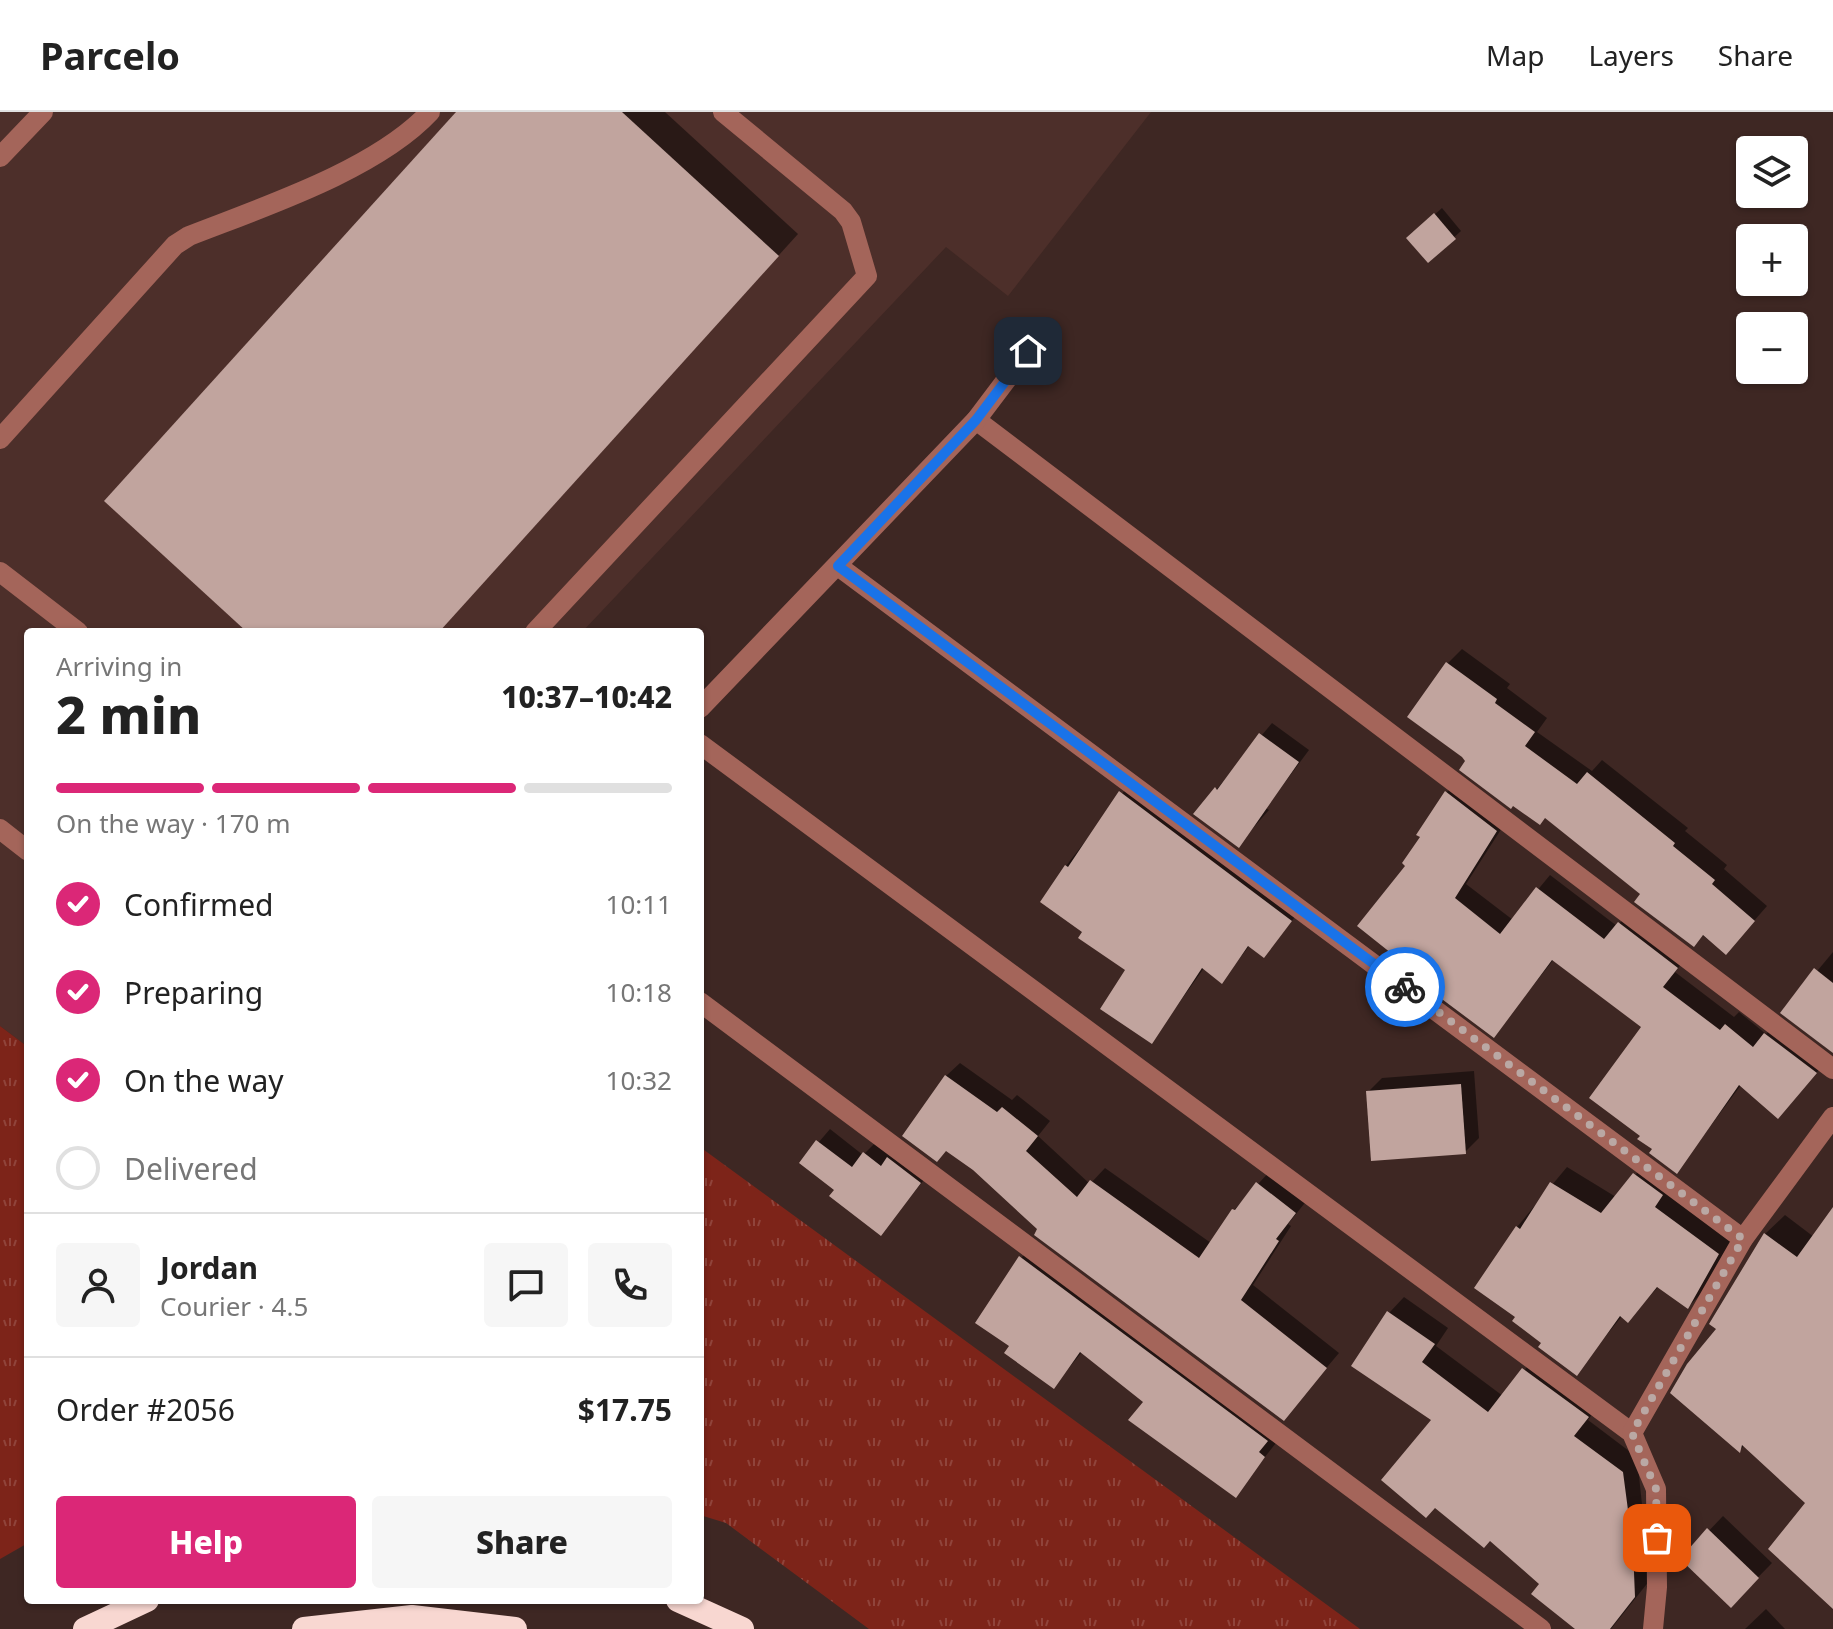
<!DOCTYPE html>
<meta charset="utf-8">
<style>
:root{--surface:#fff;--page:#f6f6f6;--text:#222;--muted:#767676;--line:#e0e0e0;--accent:#db2777}
body{margin:0;font-family:"Noto Sans",sans-serif;background:var(--page);color:var(--text);height:100vh;display:flex;flex-direction:column;font-size:30px;white-space:nowrap}
*{box-sizing:border-box;margin:0}
p{font-size:26px;color:var(--muted)}
.icon{flex:none;width:44px;height:44px;fill:none;stroke:currentColor;stroke-width:2;stroke-linecap:round;stroke-linejoin:round}
.map{position:relative;flex:1;overflow:hidden}
.panel{position:absolute;left:24px;top:516px;width:680px;height:976px;display:flex;flex-direction:column;background:var(--surface);border-radius:8px;box-shadow:0 2px 6px #0004}
.panel>*{flex:none}
.fabs{position:absolute;left:1736px;top:24px;display:grid;gap:16px}
.fabs a{display:grid;place-items:center;width:72px;height:72px;border-radius:8px;background:var(--surface);box-shadow:0 2px 6px #0004;font-size:40px}
.pin{position:absolute;display:grid;place-items:center;width:68px;height:68px;color:#fff;margin:-34px;border-radius:16px;box-shadow:0 4px 12px #0006}
.courier{position:absolute;display:grid;place-items:center;width:80px;height:80px;margin:-40px;border:6px solid #1a73e8;border-radius:50%;background:#fff;color:#222;box-shadow:0 2px 10px #0007}
.summary em{font-style:normal;font-weight:800}
.summary div{display:flex;flex-direction:column-reverse}
.summary{display:flex;align-items:center;justify-content:space-between;height:136px;padding:0 32px}
h1{font-size:52px;font-weight:800;line-height:60px}
.bar{display:grid;grid-template-columns:repeat(4,1fr);gap:12px 8px;align-content:center;height:96px;padding:0 32px}
.bar i{height:10px;border-radius:6px;background:var(--line)}
.bar .selected{background:var(--accent)}
.bar p{grid-column:span 4}
.line{display:flex;align-items:center;gap:20px;padding:0 32px;border-top:2px solid var(--line)}
.line div{flex:1}
.round{display:grid;place-items:center;flex:none;width:84px;height:84px;border-radius:8px;background:var(--page)}
ol{padding:0 32px;list-style:none}
li{display:flex;align-items:center;gap:24px;height:88px}
li p{margin-inline-start:auto}
li .icon{padding:8px;border-radius:50%;background:var(--accent);color:#fff;stroke-width:4}
li:last-child{color:var(--muted)}
li i{width:44px;height:44px;border:4px solid var(--line);border-radius:50%}
.button{display:flex;gap:16px;margin-top:auto;padding:16px 32px}
.button a{flex:1;height:92px;border-radius:8px;background:var(--accent);color:#fff;font-size:32px;font-weight:800;line-height:92px;text-align:center}
.button a+a{background:var(--page);color:var(--text)}
header{display:flex;align-items:center;gap:48px;box-sizing:border-box;height:112px;padding:0 40px;background:var(--surface);border-bottom:2px solid var(--line)}
header strong{font-size:38px}
nav{display:flex;gap:44px;margin-inline-start:auto;font-size:28px}
.map>svg:first-child{display:block}
.built{fill:#4d2f2a}
.grass{fill:url(#grass-tufts)}
.shadow{fill:#0007}
.building{fill:#c1a49e}
.lines{fill:none;stroke-linecap:round;stroke-linejoin:round}
.minor{stroke:#a4655a;stroke-width:20}
.highway{stroke:#f8d7d1;stroke-width:24}
.done{stroke:#baa8a4;stroke-width:8;stroke-dasharray:0 14.4}
.route{stroke:#1a73e8;stroke-width:10}
</style>
<header>
<strong>Parcelo</strong>
<nav><a>Map</a><a>Layers</a><a>Share</a></nav>
</header>
<div class="map">
<svg width="1833" height="1517" viewBox="0 0 1833 1517">
<defs>
<pattern id="grass-tufts" width="24" height="20" patternUnits="userSpaceOnUse" patternTransform="scale(2)"><rect width="24" height="20" fill="#7d2419"/><path d="M3 7l-1-3M5 7V3M7 7l1-3M15 17l-1-3M17 17v-4M19 17l1-3" fill="none" stroke="#90443b"/></pattern>
</defs>
<rect width="100%" height="100%" fill="#3e2723"/>
<!-- built -->
<path class="built" d="M0 0H1151L1008 184 946 135 582 520H28V935L0 914Z"/>
<!-- grass -->
<g class="grass">
<path d="M0 914 28 935V1431L0 1447Z"/>
<path d="M700 1035 1360 1517H869L726 1411 700 1403Z"/>
</g>
<!-- shadow -->
<g class="shadow">
<path d="M458 0H665L798 122 438 520H250Z"/>
<path d="M1442 96 1461 119 1428 149 1415 120Z"/>
<path d="M1462 537 1510 572 1507 576 1547 606 1537 620 1592 659 1602 648 1688 716 1685 719 1727 753 1724 757 1767 794 1726 841 1468 648 1448 551Z"/>
<path d="M1272 611 1309 638 1266 696 1269 698 1238 733 1196 702Z"/>
<path d="M1459 668 1509 705 1466 772 1513 808 1550 763 1617 814 1632 798 1689 842 1675 860 1734 905 1739 900 1766 922 1779 909 1828 947 1791 991 1741 973 1677 1059 1655 1036 1643 915 1554 847 1494 923 1409 853 1408 753 1446 681Z"/>
<path d="M1132 669 1302 796 1264 844 1250 833 1222 869 1204 856 1152 929 1128 858 1085 819 1066 754Z"/>
<path d="M1833 840V938L1783 900Z"/>
<path d="M960 951 1012 988 1017 983 1050 1009 1038 1024 1090 1072 1105 1056 1211 1131 1234 1098 1271 1058 1308 1087 1288 1112 1291 1114 1253 1173 1339 1241 1284 1306 1040 1117 974 1056 947 1037 946 964Z"/>
<path d="M1474 959 1479 1026 1465 1040 1368 980 1382 966Z"/>
<path d="M830 1017 863 1043 877 1029 932 1058 881 1121 837 1077 801 1051Z"/>
<path d="M1650 1046 1734 1125 1704 1179 1688 1195 1659 1174 1628 1208 1622 1204 1576 1261 1518 1204 1517 1115 1567 1055 1616 1085Z"/>
<path d="M1785 1103 1814 1125 1833 1104V1494L1807 1391 1745 1333 1740 1338 1719 1217 1765 1122Z"/>
<path d="M1034 1133 1276 1331 1235 1383 1146 1289 1082 1240 1054 1274 1012 1234 1021 1146Z"/>
<path d="M1404 1185 1448 1216 1436 1234 1503 1284 1538 1242 1602 1289 1588 1308 1637 1345 1650 1468 1611 1517H1579L1542 1471 1434 1307 1389 1201Z"/>
<path d="M1723 1404 1772 1451 1731 1493 1682 1447Z"/>
<path d="M1766 1497 1785 1517H1745Z"/>
</g>
<!-- building -->
<g class="building">
<path d="M456 0H622L779 144 439 520H247L104 389Z"/>
<path d="M1434 101 1456 127 1428 151 1406 126Z"/>
<path d="M1446 550 1497 587 1495 591 1535 620 1525 634 1577 672 1587 660 1675 731 1673 734 1715 768 1712 772 1755 809 1726 843 1703 823 1694 835 1634 790 1640 782 1545 706 1540 713 1513 694 1511 697 1459 658 1465 649 1462 645 1407 605Z"/>
<path d="M1259 621 1299 650 1239 736 1193 702 1215 675 1217 678Z"/>
<path d="M1119 679 1292 809 1264 846 1248 834 1222 872 1202 856 1152 932 1100 897 1125 858 1078 826 1082 820 1040 790 1065 753 1068 755Z"/>
<path d="M1445 679 1497 719 1455 786 1500 822 1536 775 1604 827 1618 810 1678 856 1663 875 1720 918 1725 912 1753 935 1764 921 1817 961 1778 1007 1739 973 1677 1062 1649 1041 1652 1037 1637 1027 1640 1024 1589 986 1641 915 1552 848 1494 926 1403 858 1406 853 1357 814 1405 754 1402 751 1420 725 1416 723Z"/>
<path d="M1814 856 1833 871V941L1780 901Z"/>
<path d="M945 963 997 1000 1002 995 1038 1024 1026 1039 1077 1085 1090 1068 1199 1146 1232 1097 1235 1098 1256 1070 1296 1101 1276 1127 1279 1129 1241 1188 1327 1256 1284 1309 1034 1123 1037 1117 973 1058 946 1039 937 1050 902 1024Z"/>
<path d="M1461 972 1466 1042 1371 1049 1366 979Z"/>
<path d="M816 1028 852 1055 863 1040 881 1054 887 1045 921 1071 881 1124 829 1084 834 1078 799 1051Z"/>
<path d="M1633 1061 1663 1083 1655 1095 1719 1142 1688 1197 1657 1175 1628 1211 1620 1204 1577 1264 1538 1235 1541 1231 1512 1209 1515 1205 1474 1176 1516 1114 1520 1117 1550 1070 1601 1101Z"/>
<path d="M1833 1095V1497L1768 1437 1805 1391 1742 1333 1740 1341 1670 1281 1687 1252 1716 1217 1709 1212 1764 1121 1797 1145Z"/>
<path d="M1019 1144 1268 1329 1259 1340 1265 1345 1236 1386 1128 1308 1143 1290 1080 1240 1054 1277 1004 1241 1009 1234 975 1211Z"/>
<path d="M1387 1199 1435 1232 1422 1250 1488 1300 1522 1256 1589 1305 1574 1324 1623 1360 1633 1436 1635 1485 1610 1517H1575L1531 1482 1539 1472 1490 1429 1484 1436 1435 1396 1426 1406 1381 1368 1431 1308 1351 1254Z"/>
<path d="M1707 1416 1759 1466 1731 1496 1680 1447Z"/>
</g>
<g class="lines">
<!-- minor -->
<g class="minor">
<path d="M0 45 43 0"/>
<path d="M976 308 1833 957"/>
<path d="M0 327 175 133 189 124C263 95 376 58 430 0"/>
<path d="M838 454 1743 1127"/>
<path d="M0 460 78 520"/>
<path d="M535 520 867 164 851 110 843 99 723 0"/>
<path d="M700 596 976 308 1028 239"/>
<path d="M700 632 1632 1321 1656 1377 1657 1475 1653 1517"/>
<path d="M0 717 28 739"/>
<path d="M700 890 1541 1517"/>
<path d="M1632 1321 1743 1127 1833 1005"/>
</g>
<!-- highway -->
<g class="highway">
<path d="M678 1488 742 1517"/>
<path d="M85 1517 147 1488"/>
<path d="M304 1517 412 1505 515 1517"/>
</g>
</g>
<g class="lines">
<!-- done -->
<path class="done" d="M1405 875 1743 1127 1632 1321 1656 1377 1657 1426"/>
<!-- route -->
<path class="route" d="M1028 239 976 308 838 454 1405 875"/>
</g>
</svg>
<div class="fabs">
<a><svg class="icon" aria-label="layers" viewBox="0 0 24 24"><path d="M12 4l9 5-9 5-9-5zM3 14l9 5 9-5"/></svg></a>
<a>+</a>
<a>−</a>
</div>
<div class="pin" style="left:1657px;top:1426px;background:#ea580c"><svg class="icon" aria-label="bag" viewBox="0 0 24 24"><path d="M5 8h14l-1 12H6zM9 8a3 3 0 0 1 6 0"/></svg></div>
<div class="pin" style="left:1028px;top:239px;background:#1f2937"><svg class="icon" aria-label="home" viewBox="0 0 24 24"><path d="M3 11l9-7 9 7M6 9v11h12V9"/></svg></div>
<div class="courier" style="left:1405px;top:875px"><svg class="icon" aria-label="bike" viewBox="0 0 24 24"><circle cx="6" cy="16" r="4"/><circle cx="18" cy="16" r="4"/><path d="M6 16l4-8h5l3 8M10 8l3 8H6M13 5h3"/></svg></div>
<section class="panel">
<div class="summary"><div><h1>2 min</h1><p>Arriving in</p></div><em>10:37–10:42</em></div>
<div class="bar"><i class="selected"></i><i class="selected"></i><i class="selected"></i><i></i><p>On the way · 170 m</p></div>
<ol>
<li><svg class="icon" aria-label="check" viewBox="0 0 24 24"><path d="M5 12l5 5 9-10"/></svg>Confirmed<p>10:11</p></li>
<li><svg class="icon" aria-label="check" viewBox="0 0 24 24"><path d="M5 12l5 5 9-10"/></svg>Preparing<p>10:18</p></li>
<li><svg class="icon" aria-label="check" viewBox="0 0 24 24"><path d="M5 12l5 5 9-10"/></svg>On the way<p>10:32</p></li>
<li><i></i>Delivered</li>
</ol>
<div class="line" style="height:144px"><a class="round"><svg class="icon" aria-label="person" viewBox="0 0 24 24"><circle cx="12" cy="8" r="4"/><path d="M4 21q1-7 8-7t8 7"/></svg></a><div><b>Jordan</b><p>Courier · 4.5</p></div><a class="round"><svg class="icon" aria-label="chat" viewBox="0 0 24 24"><path d="M4 5h16v11H9l-5 4z"/></svg></a><a class="round"><svg class="icon" aria-label="phone" viewBox="0 0 24 24"><path d="M5 4h4l2 5-3 2q2 4 5 5l2-3 5 2v4C11 20 4 13 5 4z"/></svg></a></div>
<div class="line" style="height:104px"><div>Order #2056</div><b>$17.75</b></div>
<div class="button"><a>Help</a><a>Share</a></div>
</section>
</div>
